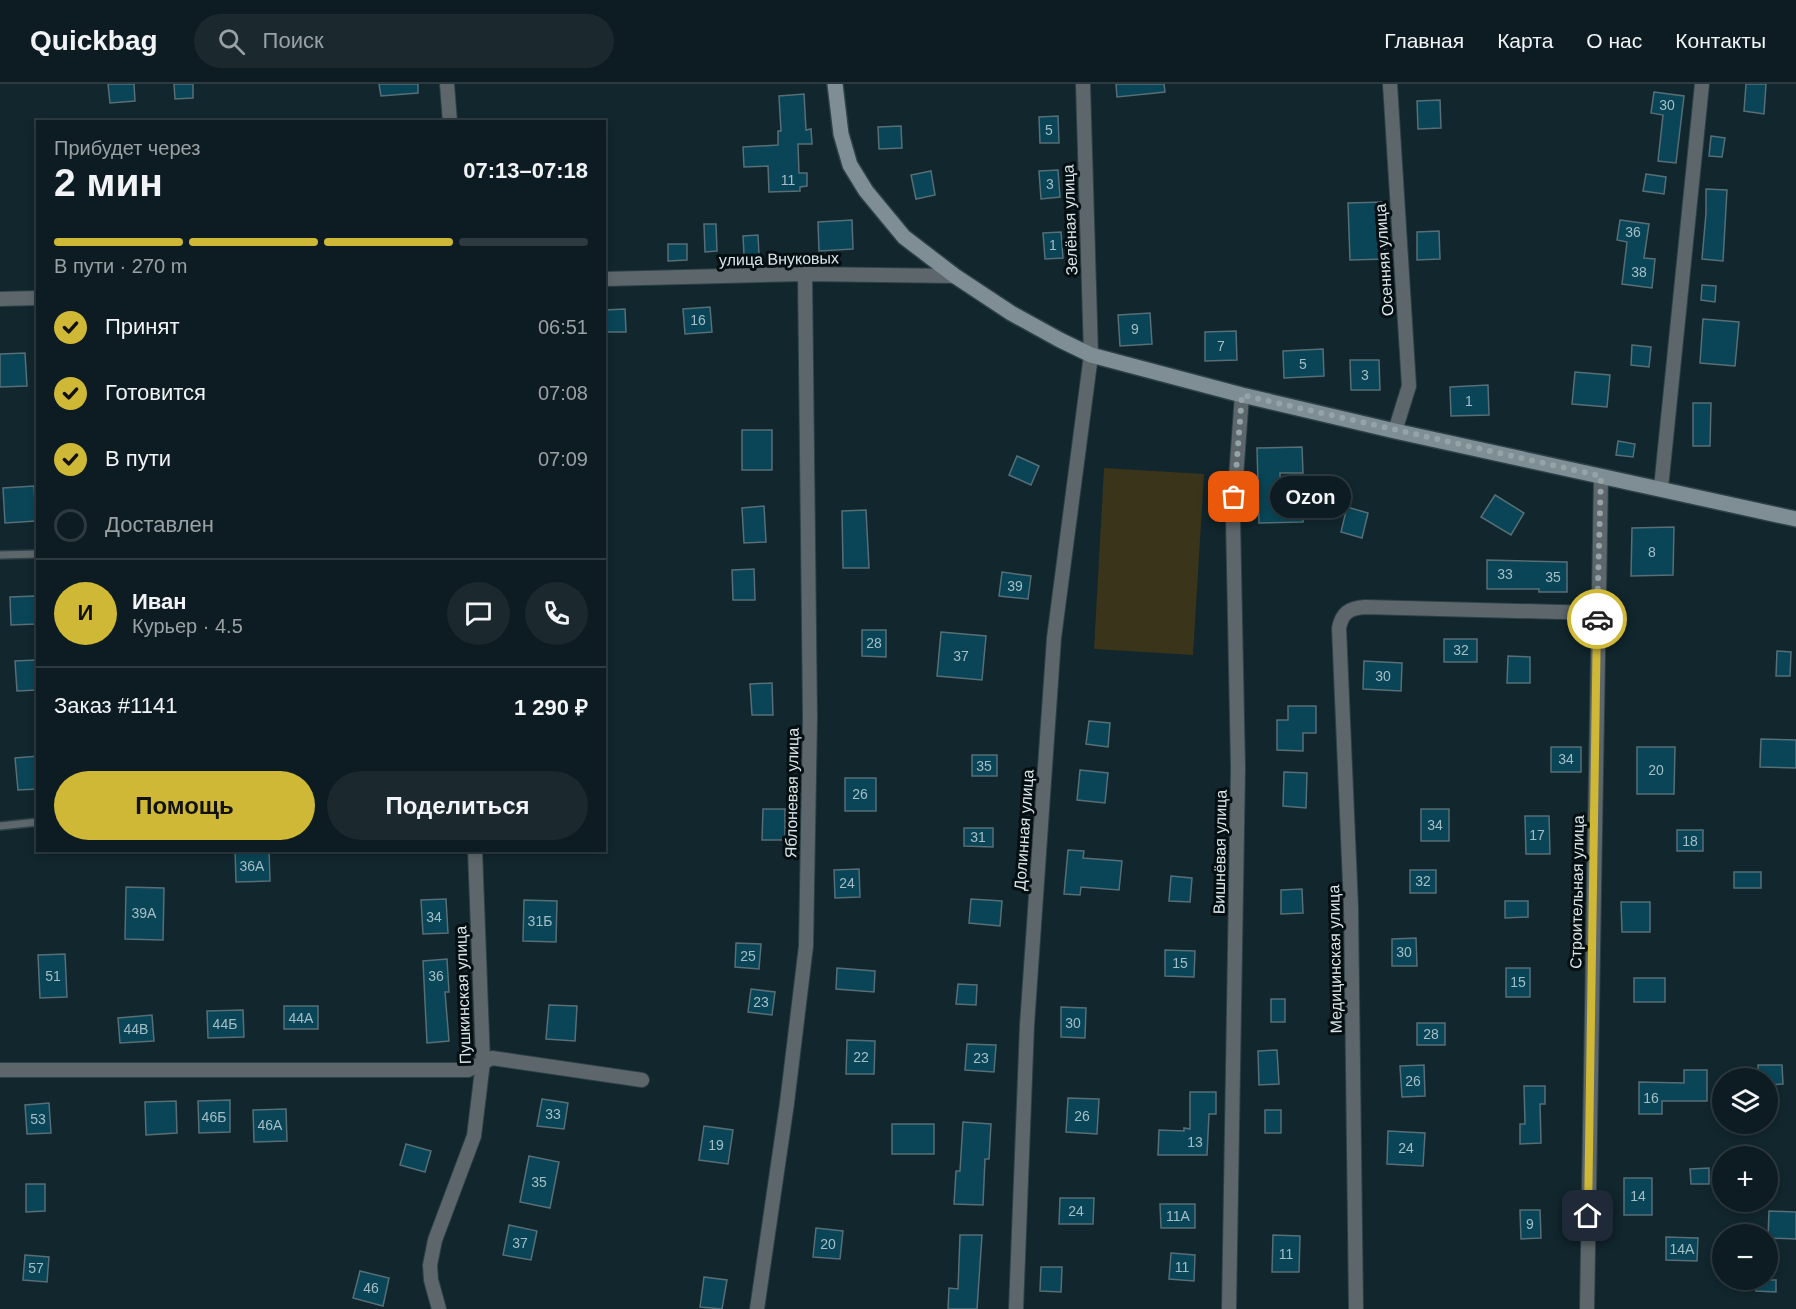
<!DOCTYPE html>
<html lang="ru">
<meta charset="utf-8">
<style>
:root{--surface:#0d1c22;--page:#1b292f;--text:#f1f3f6;--muted:#9aa1a5;--line:#2d3a40;--accent:#d0b837}
body{margin:0;font-family:Arial,sans-serif;background:var(--page);color:var(--text);height:100vh;display:flex;flex-direction:column;font-size:22px;white-space:nowrap}
*{box-sizing:border-box;margin:0}
p{font-size:20px;color:var(--muted)}
.icon{flex:none;width:33px;height:33px;fill:none;stroke:currentColor;stroke-width:2;stroke-linecap:round;stroke-linejoin:round}
.map{position:relative;flex:1;overflow:hidden}
.side{position:absolute;left:36px;top:36px;width:570px;height:732px;display:flex;flex-direction:column;background:var(--surface);border-radius:0px;box-shadow:0 3px 9px #0003,0 0 0 2px var(--line)}
.side>*{flex:none}
.tools{position:absolute;left:1712px;top:984px;display:grid;gap:12px}
.tools a{display:grid;place-items:center;width:66px;height:66px;border-radius:50%;background:var(--surface);box-shadow:0 3px 9px #0003,0 0 0 2px var(--line);font-size:30px}
.pin{position:absolute;display:grid;place-items:center;width:51px;height:51px;color:#fff;margin:-26px;border-radius:12px;box-shadow:0 3px 9px #0006}
.courier{position:absolute;display:grid;place-items:center;width:60px;height:60px;margin:-30px;border:4px solid #d0b837;border-radius:50%;background:#fff;color:#222;box-shadow:0 2px 8px #0007}
.bubble{position:absolute;height:42px;border-radius:21px;background:var(--surface);box-shadow:0 3px 9px #0003,0 0 0 2px var(--line);font-size:20px;font-weight:600;line-height:42px;text-align:center}
.headline em{font-style:normal;font-weight:600}
.headline div{display:flex;flex-direction:column-reverse}
.headline{display:flex;align-items:center;justify-content:space-between;height:102px;padding:0 18px}
h1{font-size:39px;font-weight:600;line-height:45px}
.bar{display:grid;grid-template-columns:repeat(4,1fr);gap:9px 6px;align-content:center;height:72px;padding:0 18px}
.bar i{height:8px;border-radius:4px;background:var(--line)}
.bar .on{background:var(--accent)}
.bar p{grid-column:span 4}
.line{display:flex;align-items:center;gap:15px;padding:0 18px;border-top:2px solid var(--line)}
.line div{flex:1}
.round{display:grid;place-items:center;flex:none;width:63px;height:63px;border-radius:32px;background:var(--page)}
ol{padding:0 18px;list-style:none}
li{display:flex;align-items:center;gap:18px;height:66px}
li p{margin-inline-start:auto}
li .icon{padding:6px;border-radius:50%;background:var(--accent);color:#111;stroke-width:4}
li:last-child{color:var(--muted)}
li i{width:33px;height:33px;border:3px solid var(--line);border-radius:50%}
.action{display:flex;gap:12px;margin-top:auto;padding:12px 18px}
.action a{flex:1;height:69px;border-radius:36px;background:var(--accent);color:#111;font-size:24px;font-weight:600;line-height:69px;text-align:center}
.action a+a{background:var(--page);color:var(--text)}
header{display:flex;align-items:center;gap:36px;box-sizing:border-box;height:84px;padding:0 30px;background:var(--surface);border-bottom:2px solid var(--line)}
header strong{font-size:28px}
nav{display:flex;gap:33px;margin-inline-start:auto;font-size:21px}
.search{width:420px;height:54px;background:var(--page);display:flex;align-items:center;gap:15px;box-sizing:border-box;padding:0 21px;border-radius:33px;color:var(--muted);font-size:22px}
.map>svg:first-child{display:block}
.green{fill:#39341a}
.building{fill:#094556;stroke:#576e77;stroke-width:1.5}
.lines{fill:none;stroke-linecap:round;stroke-linejoin:round}
.lane-casing{stroke:#2d4147;stroke-width:10}
.street-casing{stroke:#2d4147;stroke-width:16}
.secondary-casing{stroke:#2d4147;stroke-width:18}
.lane{stroke:#5d676b;stroke-width:7}
.street{stroke:#5d676b;stroke-width:14}
.secondary{stroke:#7e8e94;stroke-width:15}
.done{stroke:#93a3a8;stroke-width:6;stroke-dasharray:0 10.8}
.route{stroke:#d0b837;stroke-width:8}
.labels{text-anchor:middle;dominant-baseline:central;stroke-width:6;stroke-linejoin:round;paint-order:stroke}
.number-label{font-size:14px;fill:#a5bec5}
.street-label{font-size:16px;fill:#d9e6ea;stroke:#050e11}
</style>
<header>
<strong>Quickbag</strong>
<div class="search"><svg class="icon" aria-label="search" viewBox="0 0 24 24"><circle cx="10" cy="10" r="6"/><path d="M15 15l6 6"/></svg>Поиск</div>
<nav><a>Главная</a><a>Карта</a><a>О нас</a><a>Контакты</a></nav>
</header>
<div class="map">
<svg width="1796" height="1225" viewBox="0 0 1796 1225">
<rect width="100%" height="100%" fill="#11262d"/>
<!-- green -->
<path class="green" d="M1104 384 1204 390 1193 571 1094 565Z"/>
<!-- building -->
<g class="building">
<path d="M108 0H134L135 17 110 19Z"/>
<path d="M174 0H193V14L175 15Z"/>
<path d="M379 0H418V9L381 12Z"/>
<path d="M1116 0H1164L1165 8 1117 13Z"/>
<path d="M1746 0H1766L1764 30 1744 27Z"/>
<path d="M1654 8 1684 12 1676 79 1658 77 1663 31 1651 29Z"/>
<path d="M804 10 806 46 811 45 812 60H798L799 89H807V102L800 103V107L769 108 768 82 744 83 743 63 778 61V47H781L779 12Z"/>
<path d="M1440 16 1441 44 1418 45 1417 17Z"/>
<path d="M1058 32 1059 59H1040L1039 33Z"/>
<path d="M901 42 902 64 879 65 878 43Z"/>
<path d="M1711 52 1725 54 1722 73 1709 72Z"/>
<path d="M1058 86 1060 113 1041 115 1039 87Z"/>
<path d="M931 87 935 111 916 115 911 91Z"/>
<path d="M1646 90 1666 93 1664 110 1643 107Z"/>
<path d="M1706 105 1727 106 1723 177 1702 175 1706 129Z"/>
<path d="M1383 118 1385 175 1350 176 1348 119Z"/>
<path d="M852 136 853 165 819 167 818 138Z"/>
<path d="M1620 136 1649 140 1644 174 1655 175 1652 204 1622 200 1627 158 1617 156Z"/>
<path d="M704 140H716L717 167 705 168Z"/>
<path d="M1439 147 1440 175 1417 176V148Z"/>
<path d="M1061 148 1063 174 1045 175 1043 149Z"/>
<path d="M758 151 759 171H744L743 152Z"/>
<path d="M668 160H687V176L668 177Z"/>
<path d="M1702 201 1716 202 1715 218 1701 216Z"/>
<path d="M710 223 712 248 685 250 683 225Z"/>
<path d="M625 225 626 248H604V226Z"/>
<path d="M1150 229 1152 260 1120 262 1118 231Z"/>
<path d="M1703 235 1739 238 1735 282 1700 279Z"/>
<path d="M1236 247 1237 276 1205 277V248Z"/>
<path d="M1632 261 1651 263 1649 283 1631 281Z"/>
<path d="M1323 265 1324 292 1284 294 1283 267Z"/>
<path d="M25 269 27 302 0 303V270Z"/>
<path d="M1350 276H1379L1380 306H1351Z"/>
<path d="M1575 288 1610 291 1607 323 1572 320Z"/>
<path d="M1488 301 1489 331 1451 332 1450 303Z"/>
<path d="M1693 319H1711L1710 362H1693Z"/>
<rect x="742" y="346" width="30" height="40"/>
<path d="M1618 357 1635 360 1633 373 1616 371Z"/>
<path d="M1302 363 1303 389H1280L1281 419 1303 418V438L1259 439 1257 364Z"/>
<path d="M1017 372 1039 382 1031 401 1009 391Z"/>
<path d="M34 402 36 437 5 439 3 404Z"/>
<path d="M1495 411 1524 429 1511 451 1481 433Z"/>
<path d="M764 422 766 458 744 459 742 424Z"/>
<path d="M1347 423 1368 429 1362 454 1341 448Z"/>
<path d="M866 426 869 484H843L842 427Z"/>
<path d="M1674 443 1673 491 1631 492 1632 444Z"/>
<path d="M1487 476 1567 478V508H1539V505H1487Z"/>
<path d="M754 485 755 516H733L732 486Z"/>
<path d="M1002 488 1031 492 1028 515 999 512Z"/>
<path d="M35 512 36 540 11 541 10 513Z"/>
<path d="M862 546H886V573L862 572Z"/>
<path d="M941 548 986 552 982 596 937 592Z"/>
<rect x="1444" y="555" width="33" height="23"/>
<path d="M1777 567 1791 568 1790 592H1776Z"/>
<path d="M1508 572 1530 573V599H1507Z"/>
<path d="M36 576 37 606 17 607 15 577Z"/>
<path d="M1364 577 1402 579 1401 607 1363 605Z"/>
<path d="M772 599 773 631H752L750 600Z"/>
<path d="M1288 622H1316V649H1303V667L1277 666V636H1288Z"/>
<path d="M1089 637 1110 639 1108 663 1086 660Z"/>
<path d="M1761 655 1796 656V684L1760 683Z"/>
<rect x="1551" y="663" width="30" height="25"/>
<path d="M1637 663H1675L1674 710H1637Z"/>
<rect x="972" y="671" width="25" height="21"/>
<path d="M38 672V705L18 706 15 674Z"/>
<path d="M1080 686 1108 689 1105 719 1077 716Z"/>
<path d="M1284 688 1307 689 1306 724 1283 722Z"/>
<rect x="845" y="694" width="31" height="33"/>
<path d="M763 725H785V756H762Z"/>
<rect x="1421" y="725" width="28" height="32"/>
<path d="M1525 732H1549L1550 770H1526Z"/>
<path d="M964 744H993V763L964 762Z"/>
<rect x="1677" y="746" width="26" height="21"/>
<path d="M235 766H269L270 797 236 798Z"/>
<path d="M1068 766 1084 767 1083 774 1122 777 1119 806 1081 803 1080 811 1064 810Z"/>
<path d="M859 785 860 813 835 814 834 786Z"/>
<rect x="1410" y="786" width="26" height="23"/>
<rect x="1734" y="788" width="27" height="16"/>
<path d="M1171 792 1192 794 1190 818 1169 817Z"/>
<path d="M126 803 164 804 163 856 125 855Z"/>
<path d="M1302 805 1303 829 1281 830V806Z"/>
<path d="M446 815 448 849 423 850 421 816Z"/>
<path d="M971 815 1002 817 1000 842 969 839Z"/>
<path d="M524 816 557 817 556 858 523 857Z"/>
<path d="M1505 817H1528V833L1505 834Z"/>
<path d="M1621 818H1650V848H1622Z"/>
<path d="M1416 854 1417 882H1392V855Z"/>
<path d="M736 859 761 860 759 885 735 883Z"/>
<path d="M1165 866 1195 867 1194 893 1165 892Z"/>
<path d="M65 870 67 913 40 914 38 871Z"/>
<path d="M447 875 449 908H445L449 957 427 959 423 877Z"/>
<path d="M837 884 875 887 874 908 836 905Z"/>
<rect x="1506" y="884" width="24" height="29"/>
<rect x="1634" y="894" width="31" height="24"/>
<path d="M958 900 977 901 976 921 956 920Z"/>
<path d="M751 905 775 908 772 931 748 928Z"/>
<rect x="1271" y="915" width="14" height="23"/>
<path d="M549 921 577 922 575 957 546 955Z"/>
<rect x="284" y="922" width="34" height="23"/>
<path d="M1061 923 1086 924 1085 954 1061 953Z"/>
<path d="M243 926 244 953 208 954 207 927Z"/>
<path d="M152 931 154 957 120 959 118 934Z"/>
<rect x="1417" y="939" width="28" height="22"/>
<path d="M847 956 875 957 874 990H846Z"/>
<path d="M967 960 996 961 994 988 965 986Z"/>
<path d="M1277 966 1279 1000 1259 1001 1258 967Z"/>
<path d="M1424 981 1425 1012 1402 1013 1400 982Z"/>
<path d="M1758 981H1782L1783 1000 1767 1001V994H1758Z"/>
<path d="M1684 986H1707V1017H1662V1030H1639V998L1684 999Z"/>
<path d="M1524 1002H1545V1020H1540L1541 1059 1520 1060V1040H1525Z"/>
<path d="M1190 1008H1216V1030H1209L1207 1071H1158L1159 1046 1184 1047V1044L1190 1045Z"/>
<path d="M1068 1014 1099 1015 1097 1050 1066 1048Z"/>
<path d="M542 1015 568 1019 564 1045 537 1042Z"/>
<path d="M230 1016V1048L199 1049 198 1017Z"/>
<path d="M176 1017 177 1049 146 1051 145 1018Z"/>
<path d="M49 1019 51 1049 27 1050 25 1021Z"/>
<path d="M286 1025 287 1057 254 1058 253 1026Z"/>
<rect x="1265" y="1026" width="16" height="23"/>
<path d="M963 1038 991 1040 989 1075H985L983 1121 954 1120 956 1087H960Z"/>
<rect x="892" y="1040" width="42" height="30"/>
<path d="M704 1042 733 1046 728 1080 699 1076Z"/>
<path d="M1388 1047 1425 1049 1423 1082 1387 1080Z"/>
<path d="M406 1060 431 1067 425 1088 400 1081Z"/>
<path d="M529 1072 559 1078 550 1124 520 1118Z"/>
<path d="M1709 1084V1100H1691L1690 1085Z"/>
<rect x="1624" y="1094" width="28" height="37"/>
<path d="M26 1100H45V1127L26 1128Z"/>
<path d="M1060 1114H1094L1093 1140H1059Z"/>
<path d="M1160 1120H1195V1144H1161Z"/>
<path d="M1520 1126H1540L1541 1154 1521 1155Z"/>
<path d="M1769 1127 1796 1128V1155L1768 1154Z"/>
<path d="M509 1141 537 1147 531 1176 503 1171Z"/>
<path d="M816 1144 843 1147 840 1175 813 1173Z"/>
<path d="M960 1151H982L977 1225H948L949 1204 958 1205Z"/>
<path d="M1273 1151 1300 1152 1299 1188H1272Z"/>
<path d="M1666 1153 1698 1154 1697 1177 1666 1176Z"/>
<path d="M1171 1169 1195 1171 1194 1197 1169 1195Z"/>
<path d="M25 1171 49 1173 47 1198 23 1196Z"/>
<path d="M1041 1183H1062L1061 1208 1040 1207Z"/>
<path d="M360 1187 389 1194 383 1222 353 1214Z"/>
<path d="M704 1193 727 1196 722 1225 700 1223Z"/>
<path d="M1757 1196H1776V1208L1756 1207Z"/>
</g>
<g class="lines">
<!-- lane casing -->
<g class="lane-casing">
<g id="lane">
<path d="M0 471 38 470"/>
<path d="M0 742 38 738"/>
</g>
</g>
<!-- street casing -->
<g class="street-casing">
<g id="street">
<path d="M447 0 450 38"/>
<path d="M1390 0 1409 302 1395 347"/>
<path d="M604 195 805 190 955 192"/>
<path d="M0 215 38 214"/>
<path d="M1661 404 1702 0"/>
<path d="M0 986H468L492 974 642 996"/>
<path d="M439 1225 431 1196 430 1181 435 1156 474 1052 483 978 475 766"/>
<path d="M757 1225 787 1019 806 862 810 633 805 190"/>
<path d="M1016 1225 1027 941 1054 554 1091 271 1083 0"/>
<path d="M1229 1225 1238 684 1233 434 1242 311"/>
<path d="M1356 1225 1351 823 1339 544C1342 529 1349 524 1365 523L1597 529"/>
<path d="M1587 1225 1601 392"/>
</g>
</g>
<!-- secondary casing -->
<g class="secondary-casing">
<path id="secondary" d="M835 0 841 50 850 81 866 107 904 153 955 192 1011 229 1060 256 1091 271 1242 311 1395 347 1796 435"/>
</g>
<!-- lane -->
<use href="#lane" class="lane"/>
<!-- street -->
<use href="#street" class="street"/>
<!-- secondary -->
<use href="#secondary" class="secondary"/>
</g>
<g class="lines">
<!-- done -->
<path class="done" d="M1234 413 1242 311 1601 392 1597 535"/>
<!-- route -->
<path class="route" d="M1588 1132 1597 535"/>
</g>
<g class="labels">
<!-- number labels -->
<g class="number-label">
<text x="1667" y="21">30</text>
<text x="1049" y="46">5</text>
<text x="788" y="96">11</text>
<text x="1050" y="100">3</text>
<text x="1633" y="148">36</text>
<text x="1053" y="161">1</text>
<text x="1639" y="188">38</text>
<text x="698" y="236">16</text>
<text x="1135" y="245">9</text>
<text x="1221" y="262">7</text>
<text x="1303" y="280">5</text>
<text x="1365" y="291">3</text>
<text x="1469" y="317">1</text>
<text x="1652" y="468">8</text>
<text x="1505" y="490">33</text>
<text x="1553" y="493">35</text>
<text x="1015" y="502">39</text>
<text x="874" y="559">28</text>
<text x="1461" y="566">32</text>
<text x="961" y="572">37</text>
<text x="1383" y="592">30</text>
<text x="1566" y="675">34</text>
<text x="984" y="682">35</text>
<text x="1656" y="686">20</text>
<text x="860" y="710">26</text>
<text x="1435" y="741">34</text>
<text x="1537" y="751">17</text>
<text x="978" y="753">31</text>
<text x="1690" y="757">18</text>
<text x="252" y="782">36А</text>
<text x="1423" y="797">32</text>
<text x="847" y="799">24</text>
<text x="144" y="829">39А</text>
<text x="434" y="833">34</text>
<text x="540" y="837">31Б</text>
<text x="1404" y="868">30</text>
<text x="748" y="872">25</text>
<text x="1180" y="879">15</text>
<text x="53" y="892">51</text>
<text x="436" y="892">36</text>
<text x="1518" y="898">15</text>
<text x="761" y="918">23</text>
<text x="301" y="934">44А</text>
<text x="1073" y="939">30</text>
<text x="225" y="940">44Б</text>
<text x="136" y="945">44В</text>
<text x="1431" y="950">28</text>
<text x="861" y="973">22</text>
<text x="981" y="974">23</text>
<text x="1413" y="997">26</text>
<text x="1651" y="1014">16</text>
<text x="553" y="1030">33</text>
<text x="1082" y="1032">26</text>
<text x="214" y="1033">46Б</text>
<text x="38" y="1035">53</text>
<text x="270" y="1041">46А</text>
<text x="1195" y="1058">13</text>
<text x="716" y="1061">19</text>
<text x="1406" y="1064">24</text>
<text x="539" y="1098">35</text>
<text x="1638" y="1112">14</text>
<text x="1076" y="1127">24</text>
<text x="1178" y="1132">11А</text>
<text x="1530" y="1140">9</text>
<text x="520" y="1159">37</text>
<text x="828" y="1160">20</text>
<text x="1682" y="1165">14А</text>
<text x="1286" y="1170">11</text>
<text x="1182" y="1183">11</text>
<text x="36" y="1184">57</text>
<text x="371" y="1204">46</text>
</g>
<!-- street labels -->
<g class="street-label">
<text transform="translate(1070 136) rotate(-92)">Зелёная улица</text>
<text transform="translate(779 175) rotate(-1)">улица Внуковых</text>
<text transform="translate(1384 176) rotate(-94)">Осенняя улица</text>
<text transform="translate(792 709) rotate(-89)">Яблоневая улица</text>
<text transform="translate(1024 746) rotate(-86)">Долинная улица</text>
<text transform="translate(1220 768) rotate(-89)">Вишнёвая улица</text>
<text transform="translate(1577 808) rotate(-89)">Строительная улица</text>
<text transform="translate(1335 875) rotate(-91)">Медицинская улица</text>
<text transform="translate(463 911) rotate(-92)">Пушкинская улица</text>
</g>
</g>
</svg>
<div class="tools">
<a><svg class="icon" aria-label="layers" viewBox="0 0 24 24"><path d="M12 4l9 5-9 5-9-5zM3 14l9 5 9-5"/></svg></a>
<a>+</a>
<a>−</a>
</div>
<div class="pin" style="left:1234px;top:413px;background:#ea580c"><svg class="icon" aria-label="bag" viewBox="0 0 24 24"><path d="M5 8h14l-1 12H6zM9 8a3 3 0 0 1 6 0"/></svg></div>
<div class="pin" style="left:1588px;top:1132px;background:#1f2937"><svg class="icon" aria-label="home" viewBox="0 0 24 24"><path d="M3 11l9-7 9 7M6 9v11h12V9"/></svg></div>
<div class="courier" style="left:1597px;top:535px"><svg class="icon" aria-label="car" viewBox="0 0 24 24"><path d="M5 17H2v-5l4-1 3-4h7l3 4 3 1v5h-3M9 17h6M6 11h13"/><circle cx="7" cy="17" r="2"/><circle cx="17" cy="17" r="2"/></svg></div>
<div class="bubble" style="left:1270px;top:392px;width:81px">Ozon</div>
<section class="side">
<div class="headline"><div><h1>2 мин</h1><p>Прибудет через</p></div><em>07:13–07:18</em></div>
<div class="bar"><i class="on"></i><i class="on"></i><i class="on"></i><i></i><p>В пути · 270 m</p></div>
<ol>
<li><svg class="icon" aria-label="check" viewBox="0 0 24 24"><path d="M5 12l5 5 9-10"/></svg>Принят<p>06:51</p></li>
<li><svg class="icon" aria-label="check" viewBox="0 0 24 24"><path d="M5 12l5 5 9-10"/></svg>Готовится<p>07:08</p></li>
<li><svg class="icon" aria-label="check" viewBox="0 0 24 24"><path d="M5 12l5 5 9-10"/></svg>В пути<p>07:09</p></li>
<li><i></i>Доставлен</li>
</ol>
<div class="line" style="height:108px"><b class="round" style="background:var(--accent);color:#111">И</b><div><b>Иван</b><p>Курьер · 4.5</p></div><a class="round"><svg class="icon" aria-label="chat" viewBox="0 0 24 24"><path d="M4 5h16v11H9l-5 4z"/></svg></a><a class="round"><svg class="icon" aria-label="phone" viewBox="0 0 24 24"><path d="M5 4h4l2 5-3 2q2 4 5 5l2-3 5 2v4C11 20 4 13 5 4z"/></svg></a></div>
<div class="line" style="height:78px"><div>Заказ #1141</div><b>1 290 ₽</b></div>
<div class="action"><a>Помощь</a><a>Поделиться</a></div>
</section>
</div>
